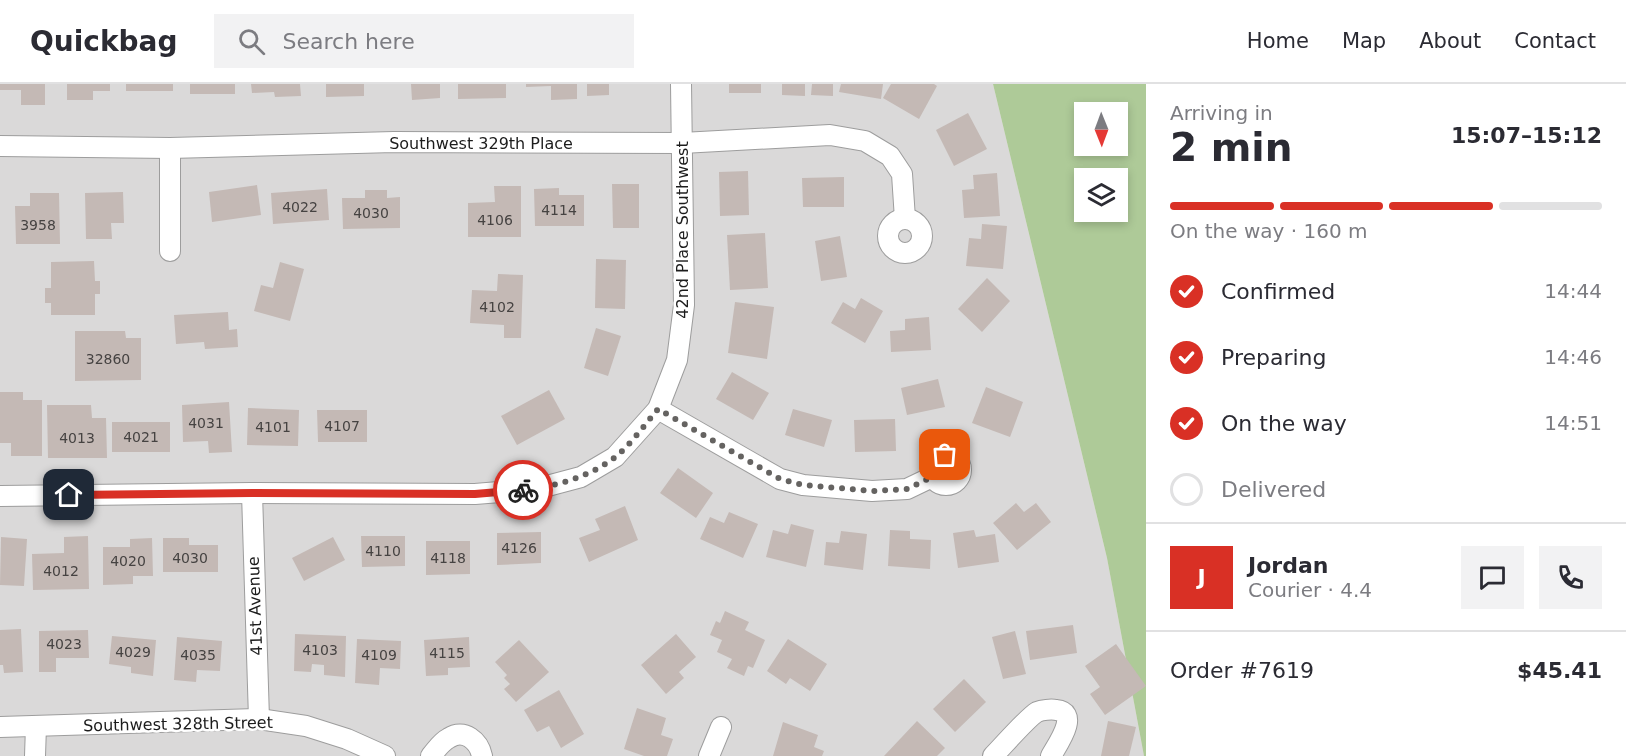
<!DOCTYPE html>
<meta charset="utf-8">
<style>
:root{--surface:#fff;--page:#f2f2f3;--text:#2b2b33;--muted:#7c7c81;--line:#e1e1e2;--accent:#d93025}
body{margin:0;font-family:"DejaVu Sans",sans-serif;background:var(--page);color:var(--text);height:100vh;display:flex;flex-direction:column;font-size:22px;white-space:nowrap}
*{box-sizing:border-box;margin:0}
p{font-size:20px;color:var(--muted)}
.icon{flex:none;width:33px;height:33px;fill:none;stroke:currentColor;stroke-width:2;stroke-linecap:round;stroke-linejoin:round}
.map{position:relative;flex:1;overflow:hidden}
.details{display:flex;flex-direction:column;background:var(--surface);width:480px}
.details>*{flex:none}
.needle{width:39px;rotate:179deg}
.fabs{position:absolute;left:1074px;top:18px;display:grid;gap:12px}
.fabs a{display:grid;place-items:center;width:54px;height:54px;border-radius:0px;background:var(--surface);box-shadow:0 3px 9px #0003;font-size:30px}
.pin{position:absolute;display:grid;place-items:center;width:51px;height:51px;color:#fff;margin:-26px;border-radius:12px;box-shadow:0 3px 9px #0006}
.courier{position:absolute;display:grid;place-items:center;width:60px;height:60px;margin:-30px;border:4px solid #d93025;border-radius:50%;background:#fff;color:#222;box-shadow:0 2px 8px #0007}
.head em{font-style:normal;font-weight:700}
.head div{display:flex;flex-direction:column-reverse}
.head{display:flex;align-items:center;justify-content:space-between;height:102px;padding:0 24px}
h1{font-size:39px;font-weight:700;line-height:45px}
.bar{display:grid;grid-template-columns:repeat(4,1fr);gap:9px 6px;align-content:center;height:72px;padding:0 24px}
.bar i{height:8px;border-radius:4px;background:var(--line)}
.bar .on{background:var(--accent)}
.bar p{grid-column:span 4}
.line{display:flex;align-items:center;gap:15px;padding:0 24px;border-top:2px solid var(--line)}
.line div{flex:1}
.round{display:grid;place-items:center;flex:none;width:63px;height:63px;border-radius:0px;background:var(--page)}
ol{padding:0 24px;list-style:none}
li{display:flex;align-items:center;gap:18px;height:66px}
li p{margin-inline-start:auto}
li .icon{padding:6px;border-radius:50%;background:var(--accent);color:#fff;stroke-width:4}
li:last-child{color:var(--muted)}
li i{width:33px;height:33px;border:3px solid var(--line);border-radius:50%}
header{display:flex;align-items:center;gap:36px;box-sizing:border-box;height:84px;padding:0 30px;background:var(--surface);border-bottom:2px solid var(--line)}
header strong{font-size:28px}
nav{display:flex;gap:33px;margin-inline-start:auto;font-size:21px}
.search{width:420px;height:54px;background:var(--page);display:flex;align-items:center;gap:15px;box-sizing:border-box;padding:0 21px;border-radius:0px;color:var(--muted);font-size:22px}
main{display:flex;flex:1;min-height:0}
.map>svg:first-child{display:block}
.residential{fill:#dad9d9}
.forest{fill:#aeca98;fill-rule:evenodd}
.building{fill:#c4b9b5}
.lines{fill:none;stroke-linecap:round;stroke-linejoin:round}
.street-casing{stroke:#9d9d9d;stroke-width:22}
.street{stroke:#fff;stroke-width:20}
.done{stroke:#656361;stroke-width:6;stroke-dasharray:0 10.8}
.route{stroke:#d93025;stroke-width:8}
.labels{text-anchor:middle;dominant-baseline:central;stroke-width:5;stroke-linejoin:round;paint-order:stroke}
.number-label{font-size:14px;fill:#464342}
.street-label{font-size:16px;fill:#1c1c1c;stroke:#fff}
</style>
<header>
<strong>Quickbag</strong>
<div class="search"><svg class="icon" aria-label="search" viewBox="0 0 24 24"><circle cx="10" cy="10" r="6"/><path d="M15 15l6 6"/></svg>Search here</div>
<nav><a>Home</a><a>Map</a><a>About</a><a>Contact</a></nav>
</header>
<main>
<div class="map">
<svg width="1146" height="672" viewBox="0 0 1146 672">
<rect width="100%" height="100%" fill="#ede8e2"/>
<!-- residential -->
<path class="residential" d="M0 0H993L1107 474 1144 672H0Z"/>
<!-- forest -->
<path class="forest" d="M993 0H1146V672H1144L1107 474ZM1084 28H1118V62H1084ZM1084 94H1118V128H1084Z"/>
<!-- building -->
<g class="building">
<path d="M0 0H45V21H21V6H0Z"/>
<path d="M67 0H110V7H93V16H67Z"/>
<rect x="126" y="0" width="47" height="7"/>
<rect x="190" y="0" width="45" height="10"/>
<path d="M251 0H300L301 12 275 13 274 8 252 9Z"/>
<path d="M326 0H364V12L326 13Z"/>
<path d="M411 0H440V14L412 16Z"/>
<path d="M458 0H506V14L458 15Z"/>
<path d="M526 0H577V15L551 16V2L526 3Z"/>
<path d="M587 0H609V11L587 12Z"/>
<rect x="729" y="0" width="32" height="9"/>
<path d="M782 0H805V12L782 11Z"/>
<path d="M812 0H833V12L811 11Z"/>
<path d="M841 0H883L881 15 839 8Z"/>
<path d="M891 0H934L937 2 919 35 883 14Z"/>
<path d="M968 29 987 65 954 82 936 46Z"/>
<path d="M748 87 749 131 720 132 719 88Z"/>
<path d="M997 89 1000 132 964 134 962 106 974 105 973 91Z"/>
<path d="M844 93V123H803L802 94Z"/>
<path d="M612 100H639V144H613Z"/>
<path d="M257 101 261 131 212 138 209 108Z"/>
<path d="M494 102H521V153H468V119L495 118Z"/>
<path d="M559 104V111H584V142H535L534 105Z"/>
<path d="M327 105 329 136 273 140 271 109Z"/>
<path d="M365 106H387V114L400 113V144L343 145 342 114H365Z"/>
<path d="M123 108 124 139H111L112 155H86L85 109Z"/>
<path d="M30 109H59L60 160H16L15 122H30Z"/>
<path d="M982 140 1007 142 1003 185 966 182 969 154 981 155Z"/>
<path d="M765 149 768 204 730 206 727 151Z"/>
<path d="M840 152 847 193 821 197 815 157Z"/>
<path d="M596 175 626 176 625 225 595 224Z"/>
<path d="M94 177 95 197H100V210H95V231H51V219H45V204H51V178Z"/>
<path d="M280 178 304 185 290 237 254 227 261 201 273 204Z"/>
<path d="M498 190 523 191 521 254H504V241L470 239 472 206 497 207Z"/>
<path d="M987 194 1010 217 982 248 958 225Z"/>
<path d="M861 214 883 227 865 259 831 239 843 218 855 225Z"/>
<path d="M735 218 774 223 767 275 728 269Z"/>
<path d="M228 228 229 246 237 245 238 263 205 265 204 258 176 260 174 231Z"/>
<path d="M929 233 931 266 891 268 890 247 905 246V235Z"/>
<path d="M596 244 621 252 608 292 584 284Z"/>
<path d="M75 247H125L126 254H141V296L75 297Z"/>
<path d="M732 288 769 309 753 336 716 315Z"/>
<path d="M938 295 945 323 907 331 901 304Z"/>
<path d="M986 303 1023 318 1010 353 972 339Z"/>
<path d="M549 306 565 335 517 361 501 332Z"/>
<path d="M0 308H23V316H42V372H11V359H0Z"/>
<path d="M229 318 232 368 209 369 208 357 183 358 182 321Z"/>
<path d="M47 321H91L92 334H106L107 374H48Z"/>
<path d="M248 324 299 326 298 362 247 361Z"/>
<path d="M793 325 832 336 824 363 785 351Z"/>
<path d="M317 326H367V358H318Z"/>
<path d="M895 335 896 367 855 368 854 336Z"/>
<rect x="112" y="338" width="58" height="30"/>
<path d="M678 384 713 409 696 434 660 409Z"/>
<path d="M1016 419 1024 428 1036 419 1051 438 1017 466 993 439Z"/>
<path d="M625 422 638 456 589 478 579 454 600 446 595 435Z"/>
<path d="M729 428 758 440 743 474 700 455 710 433 724 439Z"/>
<path d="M791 440 814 446 806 483 766 473 773 446 788 450Z"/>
<path d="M890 446 910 447V455L931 456 930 485 888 482Z"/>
<path d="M974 446 976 453 995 450 999 478 958 484 953 449Z"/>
<path d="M841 447 867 450 863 486 824 481 826 458 839 459Z"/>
<path d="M541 448V479L497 481V449Z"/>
<path d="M88 452 89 505 33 506 32 470 64 469V453Z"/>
<path d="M361 452H405V482L362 483Z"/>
<path d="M1 453 27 455 24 502 0 501Z"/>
<path d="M333 453 345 476 304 497 292 474Z"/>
<path d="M152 454 153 492H133V500L103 501V463H130V455Z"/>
<path d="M163 454H189V461H218V488H163Z"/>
<path d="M426 457H470V490L426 491Z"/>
<path d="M725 527 749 538 745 546 765 556 753 584 748 582 744 592 727 584 732 575 717 568 722 556 710 551 716 537 720 539Z"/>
<path d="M1073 541 1077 569 1030 576 1026 547Z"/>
<path d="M21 545 23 588 4 589 3 581H0V546Z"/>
<path d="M88 546 89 574H56V588H39V547Z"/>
<path d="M1015 547 1026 590 1003 595 992 553Z"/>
<path d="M295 550 346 552 345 593 324 591V581L312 580 311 588 294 587Z"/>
<path d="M676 550 696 573 679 588 684 594 666 610 641 581Z"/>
<path d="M112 552 156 556 153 592 131 589V583L109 580Z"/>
<path d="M177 553 222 557 220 587 197 586 196 598 174 596Z"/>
<path d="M469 553 470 583 448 584V591L426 592 424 556Z"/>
<path d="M357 555 401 557 400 585 380 584 379 601 355 599Z"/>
<path d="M788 555 827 580 810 607 790 594 786 600 767 587Z"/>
<path d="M519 556 549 588 516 618 504 605 510 600 504 594 507 591 495 578Z"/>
<path d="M1116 560 1146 602 1105 631 1090 610 1100 603 1085 582Z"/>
<path d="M964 595 986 618 955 648 933 625Z"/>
<path d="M559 606 584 650 561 664 549 642 537 648 524 626Z"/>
<path d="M637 624 666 634 661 651 673 655 667 672H644L624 665Z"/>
<path d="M917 637 945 664 937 672H884Z"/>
<path d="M1108 637 1136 643 1129 672H1101Z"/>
<path d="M783 638 818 651 814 663 824 667 822 672H773Z"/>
</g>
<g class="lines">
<!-- street casing -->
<g class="street-casing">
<g id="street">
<path d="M0 62 170 64 394 58 682 59 830 51 865 57 890 72 902 90 905 135"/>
<path d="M170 64V167"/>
<circle cx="905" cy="152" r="17"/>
<path d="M658 325 780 395 803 401 872 407 907 405 932 393"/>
<circle cx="946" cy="386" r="15"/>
<path d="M252 409 259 635"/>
<path d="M0 412 252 409 475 410 536 405 581 393 615 373 658 325 677 276 684 221 681 0"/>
<path d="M0 643 259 635 306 642 347 655 385 672"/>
<path d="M35 672 36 642"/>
<path d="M431 672C437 665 441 658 449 654 464 644 479 657 482 672"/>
<path d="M709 672 721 643"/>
<path d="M993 672C1002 663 1028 633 1037 628 1042 626 1051 625 1056 626 1081 628 1057 661 1051 672"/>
</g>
</g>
<!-- street -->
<use href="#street" class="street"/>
</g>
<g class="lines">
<!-- done -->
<path class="done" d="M523 406C554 403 589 393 614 374 630 362 645 340 658 325L780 395 803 401 873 407 907 405 932 393 930 387 934 376 945 371"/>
<!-- route -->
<path class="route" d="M69 411 252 409 475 410 523 406"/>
</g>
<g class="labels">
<!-- number labels -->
<g class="number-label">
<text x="300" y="123">4022</text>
<text x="559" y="126">4114</text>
<text x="371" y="129">4030</text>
<text x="495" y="136">4106</text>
<text x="38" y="141">3958</text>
<text x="497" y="223">4102</text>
<text x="108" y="275">32860</text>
<text x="206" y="339">4031</text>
<text x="342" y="342">4107</text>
<text x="273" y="343">4101</text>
<text x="141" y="353">4021</text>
<text x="77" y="354">4013</text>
<text x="519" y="464">4126</text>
<text x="383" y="467">4110</text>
<text x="190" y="474">4030</text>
<text x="448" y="474">4118</text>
<text x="128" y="477">4020</text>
<text x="61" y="487">4012</text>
<text x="64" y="560">4023</text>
<text x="320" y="566">4103</text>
<text x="133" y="568">4029</text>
<text x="447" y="569">4115</text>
<text x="198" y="571">4035</text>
<text x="379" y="571">4109</text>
</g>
<!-- street labels -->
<g class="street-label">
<text x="481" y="59">Southwest 329th Place</text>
<text transform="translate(682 146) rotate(-90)">42nd Place Southwest</text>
<text transform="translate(255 522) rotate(-92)">41st Avenue</text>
<text transform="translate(178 640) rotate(-1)">Southwest 328th Street</text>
</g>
</g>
</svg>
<div class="fabs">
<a><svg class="needle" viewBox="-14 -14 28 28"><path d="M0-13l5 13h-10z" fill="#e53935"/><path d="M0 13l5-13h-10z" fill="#7c7c81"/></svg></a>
<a><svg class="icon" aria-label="layers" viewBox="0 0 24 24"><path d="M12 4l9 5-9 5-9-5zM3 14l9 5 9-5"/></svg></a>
</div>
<div class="pin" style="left:945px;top:371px;background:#ea580c"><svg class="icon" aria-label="bag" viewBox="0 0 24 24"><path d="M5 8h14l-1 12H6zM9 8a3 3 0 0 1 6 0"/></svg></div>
<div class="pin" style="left:69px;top:411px;background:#1f2937"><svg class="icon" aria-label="home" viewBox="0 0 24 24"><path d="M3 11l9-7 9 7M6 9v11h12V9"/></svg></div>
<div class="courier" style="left:523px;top:406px"><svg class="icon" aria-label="bike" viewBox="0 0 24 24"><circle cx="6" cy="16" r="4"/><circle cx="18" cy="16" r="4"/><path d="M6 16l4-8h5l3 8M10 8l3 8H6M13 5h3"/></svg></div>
</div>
<section class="details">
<div class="head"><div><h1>2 min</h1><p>Arriving in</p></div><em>15:07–15:12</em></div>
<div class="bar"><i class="on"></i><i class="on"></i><i class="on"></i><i></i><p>On the way · 160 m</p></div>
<ol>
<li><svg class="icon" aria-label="check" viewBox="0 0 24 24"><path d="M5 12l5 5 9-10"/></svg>Confirmed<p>14:44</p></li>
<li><svg class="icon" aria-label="check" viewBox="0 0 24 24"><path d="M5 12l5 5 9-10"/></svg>Preparing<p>14:46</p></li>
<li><svg class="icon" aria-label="check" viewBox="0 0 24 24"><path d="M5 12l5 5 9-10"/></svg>On the way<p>14:51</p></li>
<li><i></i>Delivered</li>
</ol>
<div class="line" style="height:108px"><b class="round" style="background:var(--accent);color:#fff">J</b><div><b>Jordan</b><p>Courier · 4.4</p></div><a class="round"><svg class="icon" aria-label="chat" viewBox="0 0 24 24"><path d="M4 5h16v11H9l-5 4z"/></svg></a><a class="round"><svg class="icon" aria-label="phone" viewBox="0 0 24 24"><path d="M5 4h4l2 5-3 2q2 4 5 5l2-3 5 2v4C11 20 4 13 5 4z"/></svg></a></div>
<div class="line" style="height:78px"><div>Order #7619</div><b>$45.41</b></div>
</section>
</main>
